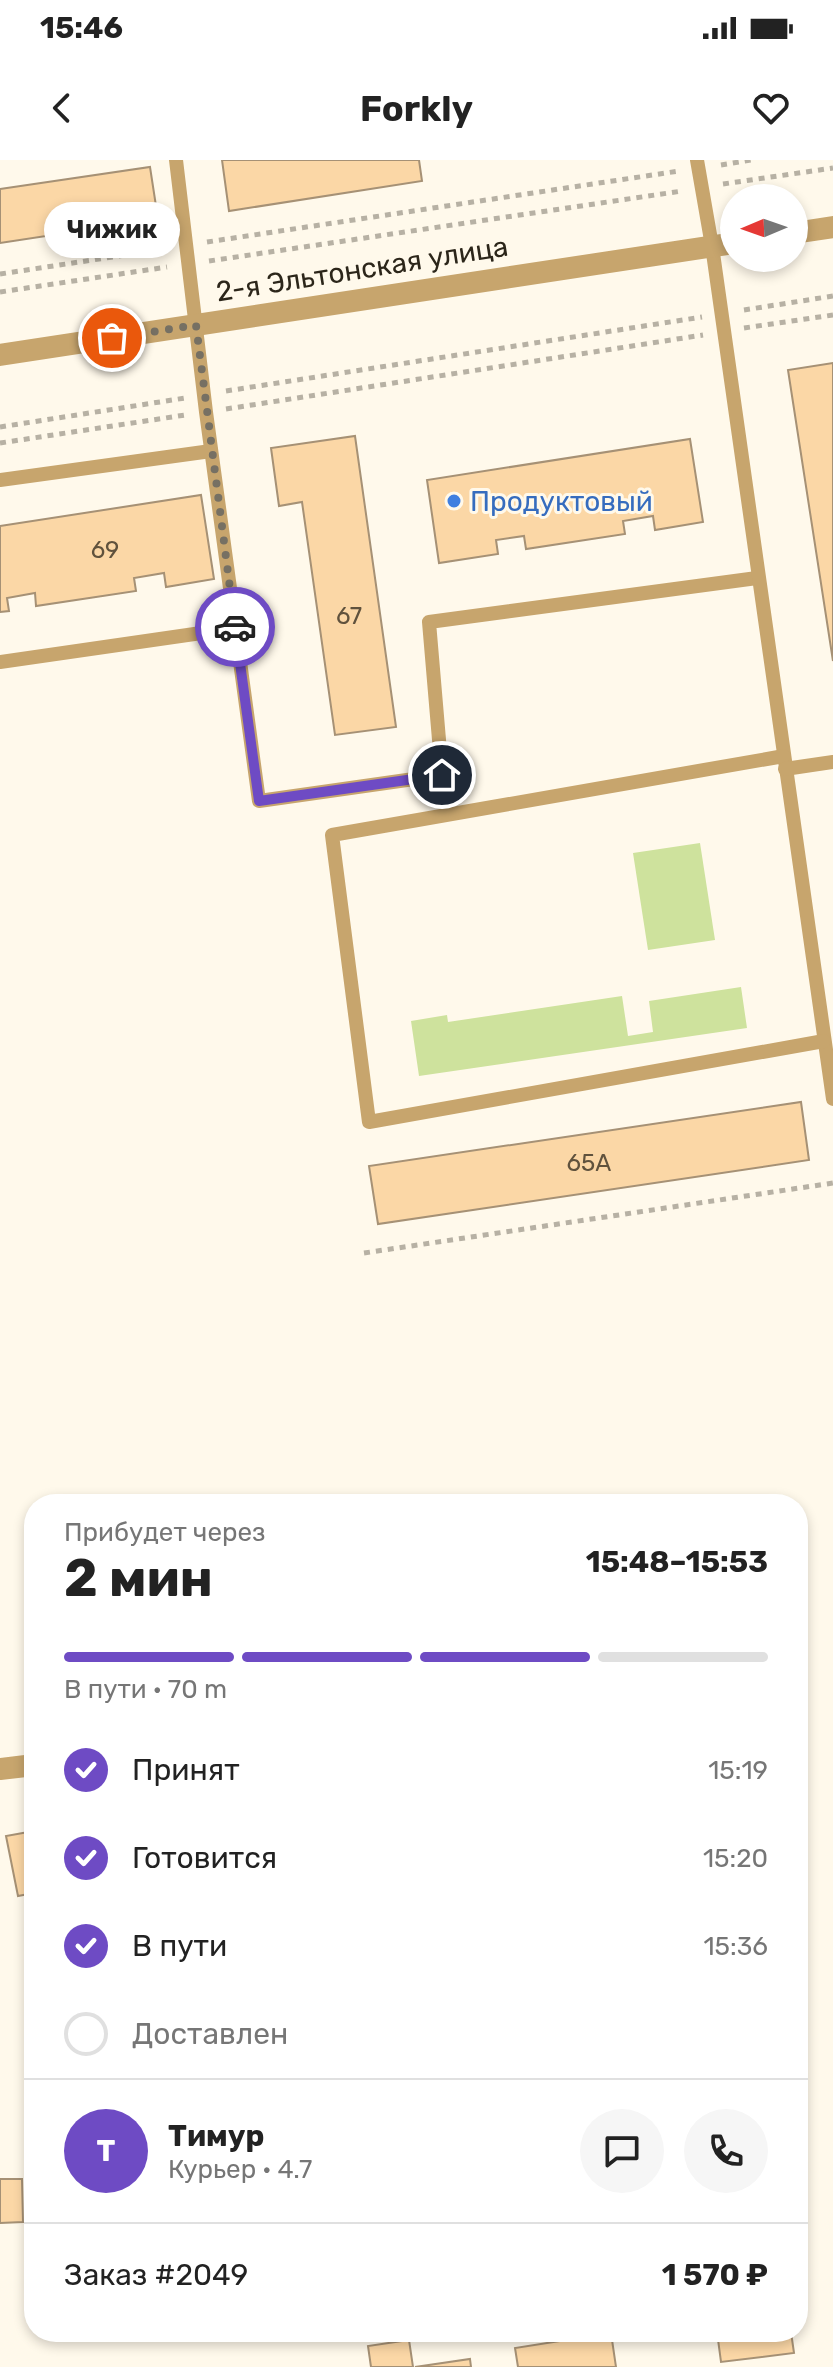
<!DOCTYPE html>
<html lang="ru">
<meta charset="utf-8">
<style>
:root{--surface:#fff;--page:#f6f6f6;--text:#222;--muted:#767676;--line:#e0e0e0;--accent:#6e4bc4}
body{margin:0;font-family:Rubik,sans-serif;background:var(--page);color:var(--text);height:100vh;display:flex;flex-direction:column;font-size:30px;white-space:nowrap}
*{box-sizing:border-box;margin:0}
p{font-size:26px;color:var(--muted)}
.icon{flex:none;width:44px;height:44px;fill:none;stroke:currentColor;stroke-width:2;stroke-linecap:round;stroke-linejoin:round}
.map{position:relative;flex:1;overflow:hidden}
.panel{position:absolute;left:24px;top:1334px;width:784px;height:848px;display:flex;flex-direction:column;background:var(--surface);border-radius:32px;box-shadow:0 4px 12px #0003}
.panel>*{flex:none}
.needle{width:52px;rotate:268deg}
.buttons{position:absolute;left:720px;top:24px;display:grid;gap:16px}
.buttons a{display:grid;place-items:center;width:88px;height:88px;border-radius:50%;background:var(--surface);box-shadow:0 4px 12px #0003;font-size:40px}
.pin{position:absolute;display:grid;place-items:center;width:68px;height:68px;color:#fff;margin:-34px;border:4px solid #fff;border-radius:50%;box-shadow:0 2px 8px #0007}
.courier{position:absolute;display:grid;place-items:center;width:80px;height:80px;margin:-40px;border:6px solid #6e4bc4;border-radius:50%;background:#fff;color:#222;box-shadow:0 2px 10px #0007}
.bubble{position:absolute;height:56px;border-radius:28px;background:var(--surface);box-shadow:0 4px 12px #0003;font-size:26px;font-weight:700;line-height:56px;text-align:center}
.summary em{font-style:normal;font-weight:700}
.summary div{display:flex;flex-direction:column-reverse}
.summary{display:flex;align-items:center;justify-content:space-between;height:136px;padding:0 40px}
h1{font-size:52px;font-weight:700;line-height:60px}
.bar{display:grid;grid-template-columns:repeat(4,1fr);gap:12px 8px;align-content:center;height:96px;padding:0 40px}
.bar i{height:10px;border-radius:6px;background:var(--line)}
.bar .selected{background:var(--accent)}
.bar p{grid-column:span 4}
.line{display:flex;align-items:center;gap:20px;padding:0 40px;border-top:2px solid var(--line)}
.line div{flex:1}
.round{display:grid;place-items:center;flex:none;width:84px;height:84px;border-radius:42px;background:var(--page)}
ol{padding:0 40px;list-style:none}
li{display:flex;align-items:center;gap:24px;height:88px}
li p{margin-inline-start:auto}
li .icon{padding:8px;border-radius:50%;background:var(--accent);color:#fff;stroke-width:4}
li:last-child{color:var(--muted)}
li i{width:44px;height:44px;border:4px solid var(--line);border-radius:50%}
.status{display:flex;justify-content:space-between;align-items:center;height:56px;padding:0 40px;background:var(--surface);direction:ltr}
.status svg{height:22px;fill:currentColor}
header{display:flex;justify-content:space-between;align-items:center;height:104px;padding:0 40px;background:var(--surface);font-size:36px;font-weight:700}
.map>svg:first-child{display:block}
.green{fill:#cee29d}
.building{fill:#fbd7a6;stroke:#a69175;stroke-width:2}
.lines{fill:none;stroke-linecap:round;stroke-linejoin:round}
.path{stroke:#b7b1a4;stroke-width:5;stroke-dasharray:6 6;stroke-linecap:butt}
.service{stroke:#c7a56d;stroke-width:14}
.minor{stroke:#c7a56d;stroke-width:22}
.done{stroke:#767063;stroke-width:8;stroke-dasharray:0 14.4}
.route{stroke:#6e4bc4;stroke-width:10}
.shop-dot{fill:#3f7fe0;stroke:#fff9eb;stroke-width:3}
.labels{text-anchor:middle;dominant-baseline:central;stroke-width:6;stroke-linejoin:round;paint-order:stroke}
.number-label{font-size:24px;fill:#60523d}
.street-label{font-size:28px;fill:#2c261a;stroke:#fff9eb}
.shop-label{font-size:28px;fill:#366cbe;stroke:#fff9eb;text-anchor:start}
</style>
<div class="status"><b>15:46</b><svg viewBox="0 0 49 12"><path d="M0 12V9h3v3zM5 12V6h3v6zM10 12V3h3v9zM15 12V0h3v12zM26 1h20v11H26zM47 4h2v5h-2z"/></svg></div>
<header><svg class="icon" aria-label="back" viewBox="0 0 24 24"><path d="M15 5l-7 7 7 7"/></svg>Forkly<svg class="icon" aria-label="heart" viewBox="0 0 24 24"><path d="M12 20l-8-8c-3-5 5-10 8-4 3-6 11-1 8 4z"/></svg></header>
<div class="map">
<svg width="833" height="2207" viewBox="0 0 833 2207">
<rect width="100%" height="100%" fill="#fff9eb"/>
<!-- green -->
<g class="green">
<path d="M700 683 715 780 648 790 633 693Z"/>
<path d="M741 827 747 868 419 916 411 861 447 855 448 862 622 836 628 876 653 872 649 841Z"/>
</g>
<!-- building -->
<g class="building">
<path d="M222 0H419L422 21 229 51Z"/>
<path d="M150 7 158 59 0 83V29Z"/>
<path d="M833 203V501L788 210Z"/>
<path d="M355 276 396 567 335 575 302 342 279 346 271 288Z"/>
<path d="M690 279 703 362 655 370 653 356 623 361 625 374 526 389 524 376 496 380 498 394 439 403 427 320Z"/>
<path d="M201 335 214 419 166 427 164 413 134 418 136 431 36 446 35 433 7 438 9 451 0 452V366Z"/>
<path d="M801 942 809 1000 378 1064 369 1006Z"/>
<path d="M34 1671V1733L18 1736 6 1676Z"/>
<path d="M0 2019H22L23 2062 0 2063Z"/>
<path d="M717 2172H791L794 2193 721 2202Z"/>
<path d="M611 2173 616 2207H518L515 2188Z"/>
<path d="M409 2180 413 2207H371L368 2186Z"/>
<path d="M470 2199 471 2207H415Z"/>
</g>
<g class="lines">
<!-- path -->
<g class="path">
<path d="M721 5 751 0"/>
<path d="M723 24 833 8"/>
<path d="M207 82 679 11"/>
<path d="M209 101 682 31"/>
<path d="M0 114 165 89"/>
<path d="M0 132 167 107"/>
<path d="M744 150 833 136"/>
<path d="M744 168 833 155"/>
<path d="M226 231 702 157"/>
<path d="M226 249 703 175"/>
<path d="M0 267 185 238"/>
<path d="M0 283 185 255"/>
<path d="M364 1093 833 1023"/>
</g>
<!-- service -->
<g class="service">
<path d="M176 0 206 252 259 641 442 615 429 462 757 418"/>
<path d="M697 0 712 86 833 939"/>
<path d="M0 320 211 291"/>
<path d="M0 502 236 468"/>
<path d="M784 596 332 675 369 962 824 881"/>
<path d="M785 609 833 602"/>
</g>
<!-- minor -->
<g class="minor">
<path d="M794 73 833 67"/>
<path d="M0 195 734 83"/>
<path d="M0 1609 34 1605"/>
</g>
</g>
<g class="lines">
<!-- done -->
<path class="done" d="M112 178 196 165 235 467"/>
<!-- route -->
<path class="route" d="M235 467 259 641 442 615"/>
</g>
<!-- markers -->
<circle class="shop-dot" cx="454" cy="341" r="8"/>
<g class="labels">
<!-- number labels -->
<g class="number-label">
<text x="105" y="390">69</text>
<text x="349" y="456">67</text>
<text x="589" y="1003">65А</text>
</g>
<!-- street labels -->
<g class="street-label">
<text transform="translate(362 109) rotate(-9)">2-я Эльтонская улица</text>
</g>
<!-- shop labels -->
<g class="shop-label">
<text x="470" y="341">Продуктовый</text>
</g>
</g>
</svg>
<div class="buttons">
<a><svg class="needle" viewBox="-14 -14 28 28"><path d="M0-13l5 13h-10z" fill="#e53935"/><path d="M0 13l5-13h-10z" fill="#767676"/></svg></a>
</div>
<div class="pin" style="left:112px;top:178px;background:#ea580c"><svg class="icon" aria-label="bag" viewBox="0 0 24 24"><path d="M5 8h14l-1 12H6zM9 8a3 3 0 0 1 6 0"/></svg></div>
<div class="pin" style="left:442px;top:615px;background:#1f2937"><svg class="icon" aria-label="home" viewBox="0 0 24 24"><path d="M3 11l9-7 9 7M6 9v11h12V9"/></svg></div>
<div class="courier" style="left:235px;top:467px"><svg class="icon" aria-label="car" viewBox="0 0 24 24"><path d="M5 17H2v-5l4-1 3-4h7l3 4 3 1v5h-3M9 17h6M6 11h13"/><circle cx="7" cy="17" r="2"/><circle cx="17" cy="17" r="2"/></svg></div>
<div class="bubble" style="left:44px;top:42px;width:136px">Чижик</div>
<section class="panel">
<div class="summary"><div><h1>2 мин</h1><p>Прибудет через</p></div><em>15:48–15:53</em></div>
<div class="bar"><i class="selected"></i><i class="selected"></i><i class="selected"></i><i></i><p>В пути · 70 m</p></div>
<ol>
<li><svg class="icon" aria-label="check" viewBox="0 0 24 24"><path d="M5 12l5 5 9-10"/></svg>Принят<p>15:19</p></li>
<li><svg class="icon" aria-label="check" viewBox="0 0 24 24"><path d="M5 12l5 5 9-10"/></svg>Готовится<p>15:20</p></li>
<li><svg class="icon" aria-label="check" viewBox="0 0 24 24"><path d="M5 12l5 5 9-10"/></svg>В пути<p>15:36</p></li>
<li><i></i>Доставлен</li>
</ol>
<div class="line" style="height:144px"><b class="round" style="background:var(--accent);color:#fff">Т</b><div><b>Тимур</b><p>Курьер · 4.7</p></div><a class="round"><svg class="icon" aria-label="chat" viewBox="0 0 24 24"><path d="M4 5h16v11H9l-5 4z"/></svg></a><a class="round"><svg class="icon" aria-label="phone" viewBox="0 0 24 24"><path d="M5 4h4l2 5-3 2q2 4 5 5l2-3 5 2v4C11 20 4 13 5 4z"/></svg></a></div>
<div class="line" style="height:104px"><div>Заказ #2049</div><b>1 570 ₽</b></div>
</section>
</div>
